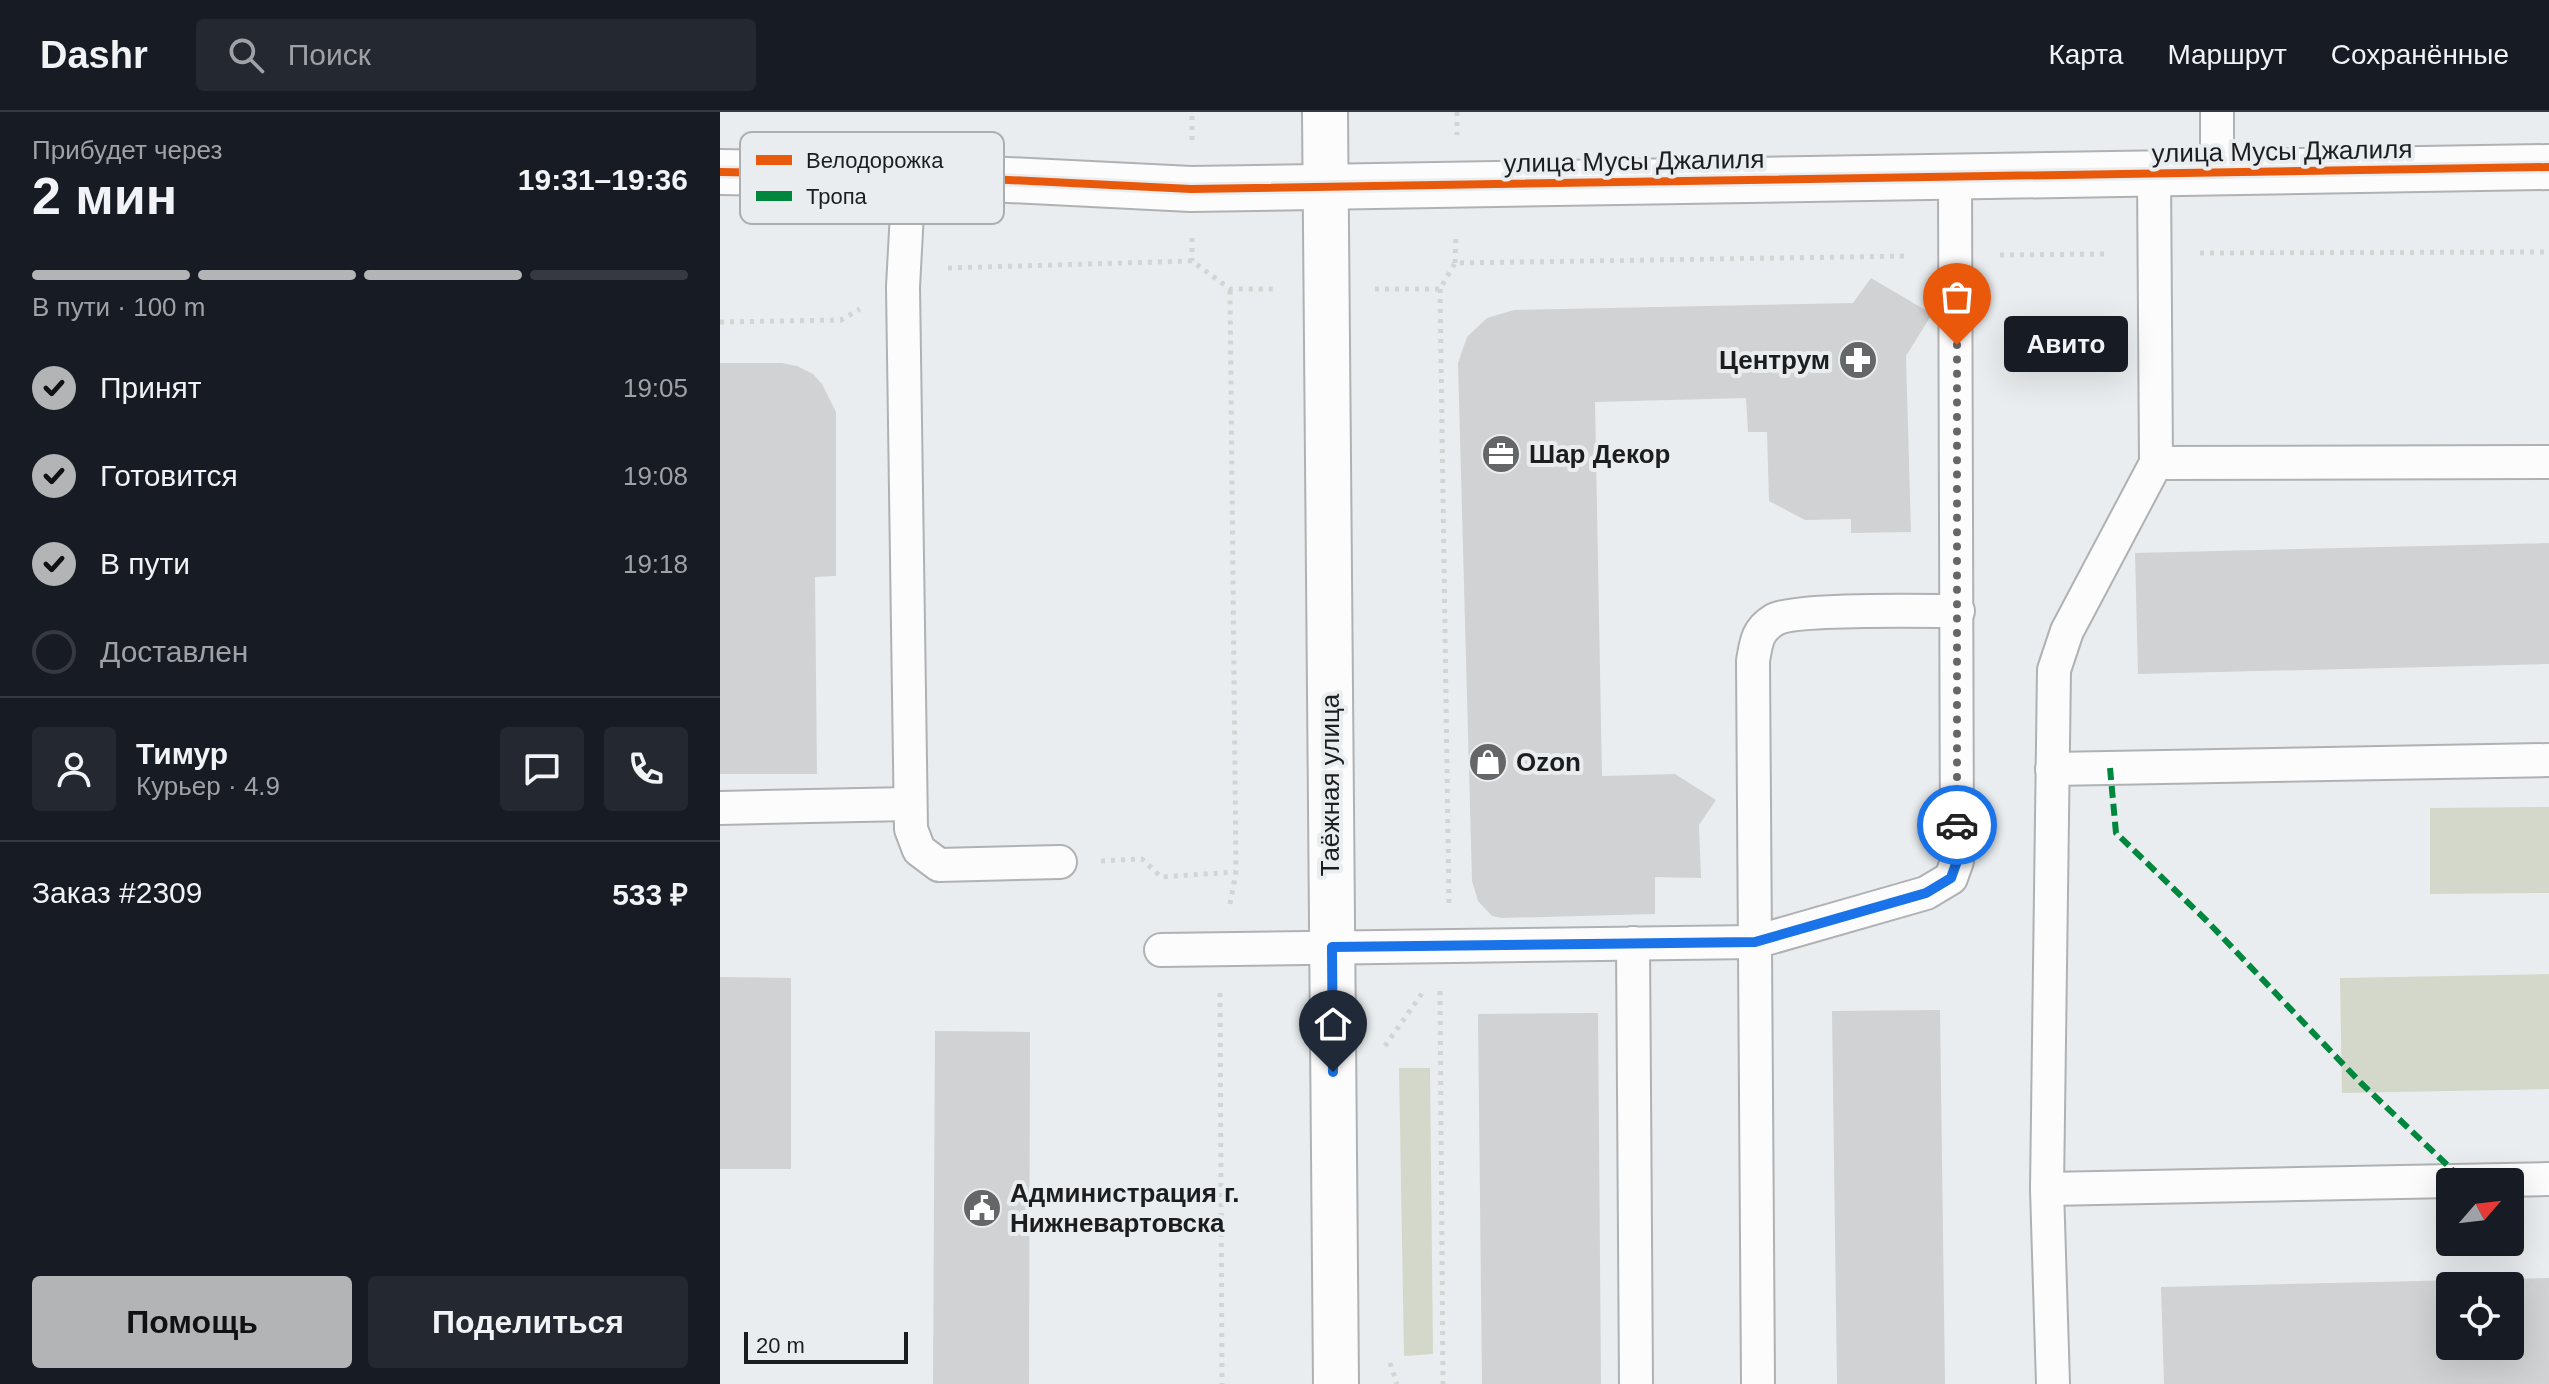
<!DOCTYPE html>
<html lang="ru">
<meta charset="utf-8">
<style>
:root{--surface:#171b24;--page:#242831;--text:#f1f3f6;--muted:#9ea1a6;--line:#363941;--accent:#b2b4b6}
body{margin:0;font-family:Arial,sans-serif;background:var(--page);color:var(--text);height:100vh;display:flex;flex-direction:column;font-size:30px;white-space:nowrap}
*{box-sizing:border-box;margin:0}
p{font-size:26px;color:var(--muted)}
.icon{flex:none;width:44px;height:44px;fill:none;stroke:currentColor;stroke-width:2;stroke-linecap:round;stroke-linejoin:round}
.map{position:relative;flex:1;overflow:hidden}
.panel{display:flex;flex-direction:column;background:var(--surface);width:720px}
.panel>*{flex:none}
.needle{width:52px;rotate:62deg}
.controls{position:absolute;left:1716px;top:1056px;display:grid;gap:16px}
.controls a{display:grid;place-items:center;width:88px;height:88px;border-radius:8px;background:var(--surface);box-shadow:0 8px 32px #0002;font-size:40px}
.scale{position:absolute;left:24px;bottom:20px;width:164px;box-sizing:border-box;padding-left:8px;border:4px solid #1c1d1e;border-top:0;font-size:22px;line-height:28px;white-space:nowrap;color:#1c1d1e;-webkit-text-stroke:6px #e9edf0;paint-order:stroke}
.pin{position:absolute;display:grid;place-items:center;width:68px;height:68px;color:#fff;margin:-82px -34px;border-radius:50% 50% 50% 0;rotate:-45deg;box-shadow:0 0 8px #0007}
.pin .icon{rotate:45deg}
.courier{position:absolute;display:grid;place-items:center;width:80px;height:80px;margin:-40px;border:6px solid #1a73e8;border-radius:50%;background:#fff;color:#222;box-shadow:0 2px 10px #0007}
.bubble{position:absolute;height:56px;border-radius:8px;background:var(--surface);box-shadow:0 8px 32px #0002;font-size:26px;font-weight:700;line-height:56px;text-align:center}
.headline em{font-style:normal;font-weight:700}
.headline div{display:flex;flex-direction:column-reverse}
.headline{display:flex;align-items:center;justify-content:space-between;height:136px;padding:0 32px}
h1{font-size:52px;font-weight:700;line-height:60px}
.bar{display:grid;grid-template-columns:repeat(4,1fr);gap:12px 8px;align-content:center;height:96px;padding:0 32px}
.bar i{height:10px;border-radius:6px;background:var(--line)}
.bar .current{background:var(--accent)}
.bar p{grid-column:span 4}
.line{display:flex;align-items:center;gap:20px;padding:0 32px;border-top:2px solid var(--line)}
.line div{flex:1}
.round{display:grid;place-items:center;flex:none;width:84px;height:84px;border-radius:8px;background:var(--page)}
ol{padding:0 32px;list-style:none}
li{display:flex;align-items:center;gap:24px;height:88px}
li p{margin-inline-start:auto}
li .icon{padding:8px;border-radius:50%;background:var(--accent);color:#111;stroke-width:4}
li:last-child{color:var(--muted)}
li i{width:44px;height:44px;border:4px solid var(--line);border-radius:50%}
.action{display:flex;gap:16px;margin-top:auto;padding:16px 32px}
.action a{flex:1;height:92px;border-radius:8px;background:var(--accent);color:#111;font-size:32px;font-weight:700;line-height:92px;text-align:center}
.action a+a{background:var(--page);color:var(--text)}
header{display:flex;align-items:center;gap:48px;box-sizing:border-box;height:112px;padding:0 40px;background:var(--surface);border-bottom:2px solid var(--line)}
header strong{font-size:38px}
nav{display:flex;gap:44px;margin-inline-start:auto;font-size:28px}
.search{width:560px;height:72px;background:var(--page);display:flex;align-items:center;gap:20px;box-sizing:border-box;padding:0 28px;border-radius:8px;color:var(--muted);font-size:30px}
main{display:flex;flex:1;min-height:0}
.map>svg:first-child{display:block}
.green{fill:#d4d8ca}
.building{fill:#d0d2d3;fill-rule:evenodd}
.lines{fill:none;stroke-linecap:round;stroke-linejoin:round}
.service-casing{stroke:#afb1b3;stroke-width:36}
.tertiary-casing{stroke:#afb1b3;stroke-width:48}
.secondary-casing{stroke:#afb1b3;stroke-width:48}
.path{stroke:#d3d4d4;stroke-width:5;stroke-dasharray:4 6;stroke-linecap:butt}
.service{stroke:#fcfcfd;stroke-width:32}
.tertiary{stroke:#fcfcfd;stroke-width:44}
.secondary{stroke:#fcfcfd;stroke-width:44}
.quiet{stroke:#00873e;stroke-width:6;stroke-dasharray:12 6;stroke-linecap:butt}
.cycleway-casing{stroke:#e9edf0;stroke-width:13}
.cycleway{stroke:#e8590c;stroke-width:8}
.done{stroke:#646667;stroke-width:8;stroke-dasharray:0 14.4}
.route{stroke:#1a73e8;stroke-width:10}
.labels{text-anchor:middle;dominant-baseline:central;stroke-width:8;stroke-linejoin:round;paint-order:stroke}
.street-label{font-size:26px;fill:#1c1d1e;stroke:#e9edf0}
.poi-label{font-size:26px;font-weight:bold;fill:#1c1d1e;stroke:#e9edf0;text-anchor:start}
.key{fill:#e9edf0;stroke:#acafb1;stroke-width:2}
.key-label{font-size:22px;fill:#1c1d1e}
</style>
<header>
<strong>Dashr</strong>
<div class="search"><svg class="icon" aria-label="search" viewBox="0 0 24 24"><circle cx="10" cy="10" r="6"/><path d="M15 15l6 6"/></svg>Поиск</div>
<nav><a>Карта</a><a>Маршрут</a><a>Сохранённые</a></nav>
</header>
<main>
<section class="panel">
<div class="headline"><div><h1>2 мин</h1><p>Прибудет через</p></div><em>19:31–19:36</em></div>
<div class="bar"><i class="current"></i><i class="current"></i><i class="current"></i><i></i><p>В пути · 100 m</p></div>
<ol>
<li><svg class="icon" aria-label="check" viewBox="0 0 24 24"><path d="M5 12l5 5 9-10"/></svg>Принят<p>19:05</p></li>
<li><svg class="icon" aria-label="check" viewBox="0 0 24 24"><path d="M5 12l5 5 9-10"/></svg>Готовится<p>19:08</p></li>
<li><svg class="icon" aria-label="check" viewBox="0 0 24 24"><path d="M5 12l5 5 9-10"/></svg>В пути<p>19:18</p></li>
<li><i></i>Доставлен</li>
</ol>
<div class="line" style="height:144px"><a class="round"><svg class="icon" aria-label="person" viewBox="0 0 24 24"><circle cx="12" cy="8" r="4"/><path d="M4 21q1-7 8-7t8 7"/></svg></a><div><b>Тимур</b><p>Курьер · 4.9</p></div><a class="round"><svg class="icon" aria-label="chat" viewBox="0 0 24 24"><path d="M4 5h16v11H9l-5 4z"/></svg></a><a class="round"><svg class="icon" aria-label="phone" viewBox="0 0 24 24"><path d="M5 4h4l2 5-3 2q2 4 5 5l2-3 5 2v4C11 20 4 13 5 4z"/></svg></a></div>
<div class="line" style="height:104px"><div>Заказ #2309</div><b>533 ₽</b></div>
<div class="action"><a>Помощь</a><a>Поделиться</a></div>
</section>
<div class="map">
<svg width="1829" height="1272" viewBox="0 0 1829 1272">
<rect width="100%" height="100%" fill="#eaedef"/>
<!-- green -->
<g class="green">
<path d="M1829 695V781L1710 782V696Z"/>
<path d="M1829 862V977L1622 981 1620 866Z"/>
<path d="M679 956H710L713 1242 684 1244Z"/>
</g>
<!-- building -->
<g class="building">
<path d="M1151 166 1212 202 1186 244 1191 420 1131 421V407L1085 408 1049 389 1047 320H1028L1026 286 875 290 882 664 955 662 996 688 979 713 981 766 935 765V802L782 806 772 804 758 789 752 769 738 251 747 225 767 206 794 198 1133 191Z"/>
<path d="M0 251H62L77 254 93 262 102 272 116 300V464L95 465 97 662H0Z"/>
<path d="M1829 431V552L1418 562 1415 441Z"/>
<path d="M0 865 71 866V1057H0Z"/>
<path d="M1220 898 1225 1272H1117L1112 899Z"/>
<path d="M878 901 881 1272H762L758 902Z"/>
<path d="M215 919 310 920 309 1272H213Z"/>
<path d="M1829 1166V1272H1444L1441 1175ZM1730 1174H1790V1234H1730Z"/>
</g>
<g class="lines">
<!-- service casing -->
<g class="service-casing">
<g id="service">
<path d="M1497 0V60"/>
<path d="M189 63 183 175 191 717 199 738 219 753 340 750"/>
<path d="M1436 351 1829 350"/>
<path d="M1332 657 1829 648"/>
<path d="M0 696 189 692"/>
<path d="M913 831 916 1272"/>
<path d="M441 838 1035 830 1206 781 1231 766 1237 749 1235 64"/>
<path d="M1327 1077 1829 1067"/>
<path d="M1038 1272 1033 549C1036 531 1037 518 1054 508 1073 496 1206 499 1238 499"/>
<path d="M1333 1272 1327 1077 1334 558 1347 519 1436 351 1434 61"/>
</g>
</g>
<!-- tertiary casing -->
<g class="tertiary-casing">
<path id="tertiary" d="M0 60 189 63 471 77 1829 55"/>
</g>
<!-- secondary casing -->
<g class="secondary-casing">
<path id="secondary" d="M605 0 616 1272"/>
</g>
<!-- path -->
<g class="path">
<path d="M737 0V23"/>
<path d="M472 28V0"/>
<path d="M472 126V149"/>
<path d="M1480 141 1829 140"/>
<path d="M1280 143 1390 142"/>
<path d="M735 151 736 121"/>
<path d="M228 156 472 149 510 177H557"/>
<path d="M655 177H720L735 151 1190 144"/>
<path d="M720 177 729 792"/>
<path d="M0 210 121 208 140 197"/>
<path d="M381 749 422 747 441 765 515 760"/>
<path d="M510 792 516 760 510 177"/>
<path d="M720 879 723 1272"/>
<path d="M500 881 502 1272"/>
<path d="M665 934 703 880"/>
<path d="M670 1251 677 1272"/>
</g>
<!-- service -->
<use href="#service" class="service"/>
<!-- tertiary -->
<use href="#tertiary" class="tertiary"/>
<!-- secondary -->
<use href="#secondary" class="secondary"/>
<!-- quiet -->
<path class="quiet" d="M1390 656 1396 721 1487 809 1641 971 1743 1068"/>
<!-- cycleway casing -->
<g class="cycleway-casing">
<path id="cycleway" d="M0 60 189 63 471 77 1829 55"/>
</g>
<!-- cycleway -->
<use href="#cycleway" class="cycleway"/>
</g>
<g class="lines">
<!-- done -->
<path class="done" d="M1237 233V713"/>
<!-- route -->
<path class="route" d="M613 960 612 835 1035 830 1206 781 1231 766 1237 749V713"/>
</g>
<!-- icons -->
<defs>
<g id="pharmacy-disc" transform="scale(2)"><circle r="9.5" fill="#646667" stroke="#e9edf0"/><path d="M-2-6h4v4h4v4h-4v4h-4v-4h-4v-4h4Z" fill="#fff"/></g>
<g id="office-disc" transform="scale(2)"><circle r="9.5" fill="#646667" stroke="#e9edf0"/><path d="M-6-3h4V-5.5h4V-3h4V5H-6ZM-1-4.5V-3h2v-1.5ZM-6 0V1H6V0Z" fill="#fff"/></g>
<g id="shop-disc" transform="scale(2)"><circle r="9.5" fill="#646667" stroke="#e9edf0"/><path d="M-5-2.5h2.3a2.7 3.5 0 0 1 5.4 0H5L5.5 6h-11ZM-1.5-2.5h3a1.5 2.3 0 0 0-3 0Z" fill="#fff"/></g>
<g id="civic-disc" transform="scale(2)"><circle r="9.5" fill="#646667" stroke="#e9edf0"/><path d="M-.6-6.5H3V-4.5H.6V-3L4-1V1h2V6H-6V1h2V-1L-.6-3ZM-1.2 2.5V6h2.4V2.5Z" fill="#fff"/></g>
</defs>
<g fill-rule="evenodd">
<use href="#pharmacy-disc" x="1138" y="248"/>
<use href="#office-disc" x="781" y="342"/>
<use href="#shop-disc" x="768" y="650"/>
<use href="#civic-disc" x="262" y="1096"/>
</g>
<g class="labels">
<!-- street labels -->
<g class="street-label">
<text transform="translate(1562 39) rotate(-1)">улица Мусы Джалиля</text>
<text transform="translate(914 49) rotate(-1)">улица Мусы Джалиля</text>
<text transform="translate(610 673) rotate(-90)">Таёжная улица</text>
</g>
<!-- poi labels -->
<g class="poi-label">
<text x="1110" y="248" text-anchor="end">Центрум</text>
<text x="809" y="342">Шар Декор</text>
<text x="796" y="650">Ozon</text>
<text x="290" y="1081">Администрация г.<tspan x="290" dy="30">Нижневартовска</tspan></text>
</g>
</g>
<!-- legend -->
<rect x="20" y="20" width="264" height="92" rx="12" class="key"/>
<rect x="36" y="43" width="36" height="10" fill="#e8590c"/>
<rect x="36" y="79" width="36" height="10" fill="#00873e"/>
<g class="key-label">
<text x="86" y="56">Велодорожка</text>
<text x="86" y="92">Тропа</text>
</g>
</svg>
<div class="controls">
<a><svg class="needle" viewBox="-14 -14 28 28"><path d="M0-13l5 13h-10z" fill="#e53935"/><path d="M0 13l5-13h-10z" fill="#9ea1a6"/></svg></a>
<a><svg class="icon" aria-label="locate" viewBox="0 0 24 24"><circle cx="12" cy="12" r="6"/><path d="M12 2v4M12 18v4M2 12h4M18 12h4"/></svg></a>
</div>
<div class="scale">20 m</div>
<div class="pin" style="left:1237px;top:233px;background:#ea580c"><svg class="icon" aria-label="bag" viewBox="0 0 24 24"><path d="M5 8h14l-1 12H6zM9 8a3 3 0 0 1 6 0"/></svg></div>
<div class="pin" style="left:613px;top:960px;background:#1f2937"><svg class="icon" aria-label="home" viewBox="0 0 24 24"><path d="M3 11l9-7 9 7M6 9v11h12V9"/></svg></div>
<div class="courier" style="left:1237px;top:713px"><svg class="icon" aria-label="car" viewBox="0 0 24 24"><path d="M5 17H2v-5l4-1 3-4h7l3 4 3 1v5h-3M9 17h6M6 11h13"/><circle cx="7" cy="17" r="2"/><circle cx="17" cy="17" r="2"/></svg></div>
<div class="bubble" style="left:1284px;top:204px;width:124px">Авито</div>
</div>
</main>
